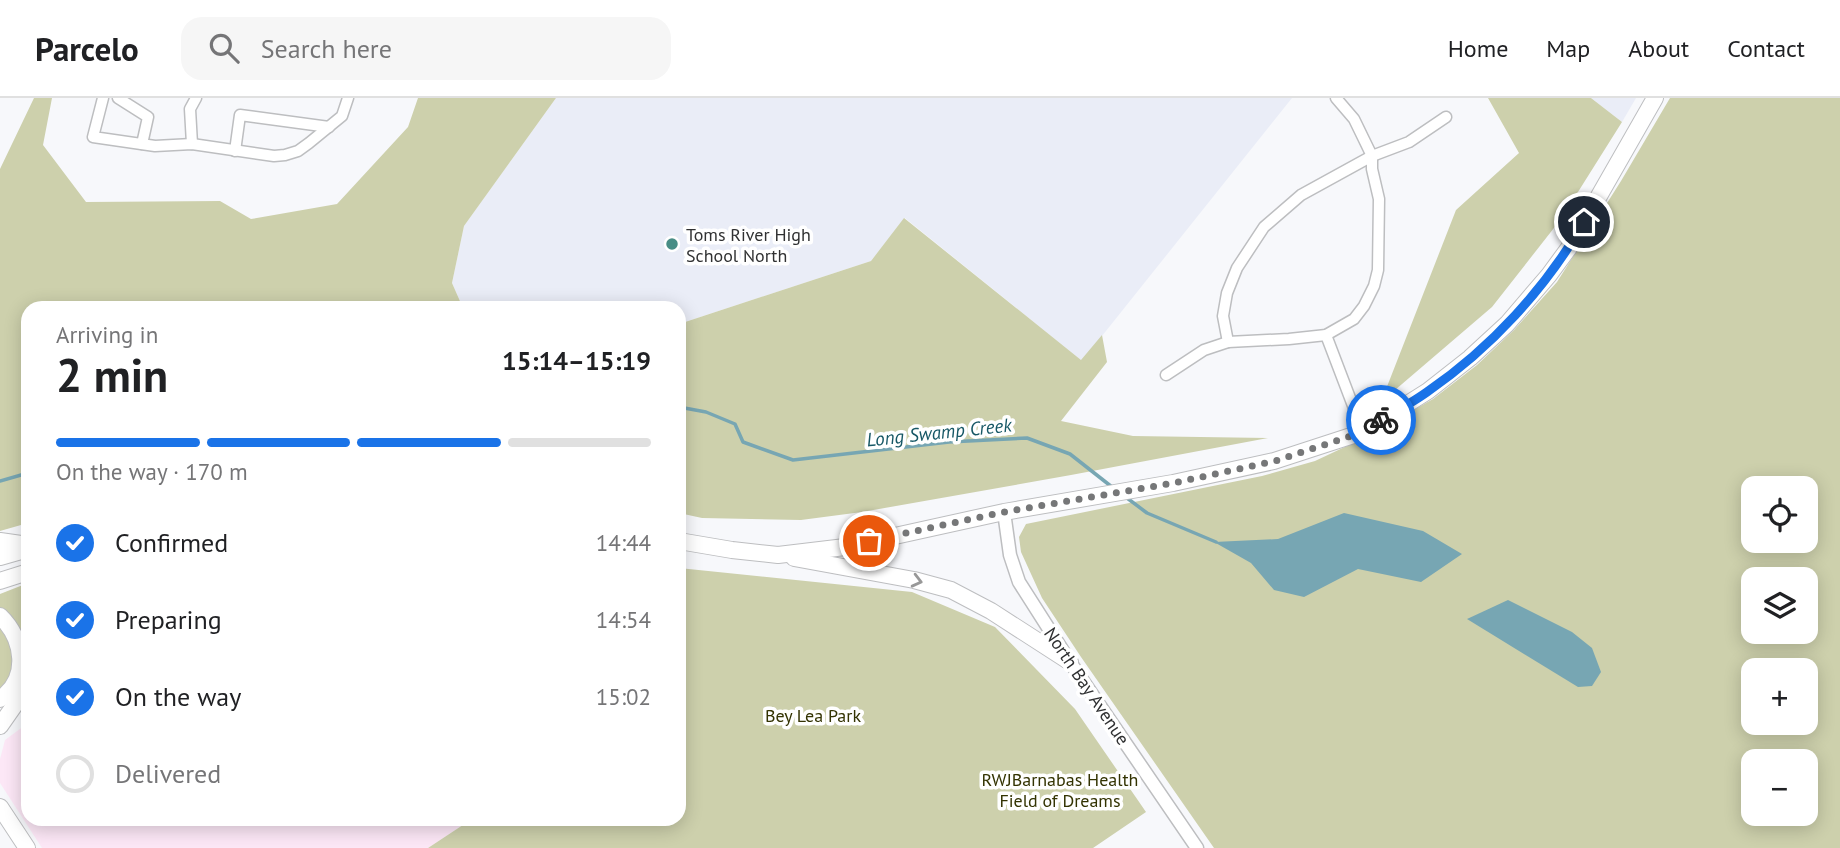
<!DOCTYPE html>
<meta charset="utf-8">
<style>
:root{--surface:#fff;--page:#f6f6f6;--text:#202124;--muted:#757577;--line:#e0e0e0;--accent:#1a73e8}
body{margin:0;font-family:"PT Sans",sans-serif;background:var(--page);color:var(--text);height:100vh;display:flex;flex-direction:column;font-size:26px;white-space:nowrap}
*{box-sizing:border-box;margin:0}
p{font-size:23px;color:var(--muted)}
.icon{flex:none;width:38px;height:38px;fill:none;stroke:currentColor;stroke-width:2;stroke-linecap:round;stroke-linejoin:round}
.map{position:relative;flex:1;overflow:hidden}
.sheet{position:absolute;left:21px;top:203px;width:665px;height:525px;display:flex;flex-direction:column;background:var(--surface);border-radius:21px;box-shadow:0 4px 18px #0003}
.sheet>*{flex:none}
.fabs{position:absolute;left:1741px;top:378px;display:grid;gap:14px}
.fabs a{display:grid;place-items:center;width:77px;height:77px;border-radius:14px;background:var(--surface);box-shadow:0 4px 18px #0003;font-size:35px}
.pin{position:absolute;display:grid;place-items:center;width:60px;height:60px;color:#fff;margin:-30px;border:4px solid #fff;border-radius:50%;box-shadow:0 2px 7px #0007}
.courier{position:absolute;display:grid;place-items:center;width:70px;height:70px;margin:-35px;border:5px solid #1a73e8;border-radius:50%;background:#fff;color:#222;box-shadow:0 2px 9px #0007}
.summary em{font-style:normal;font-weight:800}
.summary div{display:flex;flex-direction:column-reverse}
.summary{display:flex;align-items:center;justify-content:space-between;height:119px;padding:0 35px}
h1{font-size:46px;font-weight:800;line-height:52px}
.bar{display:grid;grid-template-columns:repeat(4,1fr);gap:10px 7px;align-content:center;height:84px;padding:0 35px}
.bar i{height:9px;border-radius:5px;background:var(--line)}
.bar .on{background:var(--accent)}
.bar p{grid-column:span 4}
ol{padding:0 35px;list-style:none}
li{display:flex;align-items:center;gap:21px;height:77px}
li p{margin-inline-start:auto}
li .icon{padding:7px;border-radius:50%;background:var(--accent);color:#fff;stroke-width:4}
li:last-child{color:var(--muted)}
li i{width:38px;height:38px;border:4px solid var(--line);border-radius:50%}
header{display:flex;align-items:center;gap:42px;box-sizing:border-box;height:98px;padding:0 35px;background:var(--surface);border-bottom:2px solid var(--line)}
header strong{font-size:33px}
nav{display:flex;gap:38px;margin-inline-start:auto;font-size:24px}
.search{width:490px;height:63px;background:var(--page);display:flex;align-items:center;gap:18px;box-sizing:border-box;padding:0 24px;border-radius:21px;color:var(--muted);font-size:26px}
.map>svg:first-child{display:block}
.commercial{fill:#fce7f6}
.built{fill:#eaedf7}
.green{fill:#cdd0ac;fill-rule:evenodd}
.water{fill:#77a6b3}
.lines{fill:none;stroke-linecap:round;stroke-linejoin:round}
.stream{stroke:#77a6b3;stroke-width:3.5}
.minor-casing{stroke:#bdbec0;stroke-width:13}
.tertiary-casing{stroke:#bdbec0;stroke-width:15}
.primary-casing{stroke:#bdbec0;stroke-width:18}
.minor{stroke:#fff;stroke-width:10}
.tertiary{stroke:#fff;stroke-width:12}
.primary{stroke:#fff;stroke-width:16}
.oneway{stroke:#989898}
.done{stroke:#767778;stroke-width:7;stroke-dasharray:0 12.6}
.route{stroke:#1a73e8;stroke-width:9}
.poi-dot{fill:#488d85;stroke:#fff;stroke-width:2.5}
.labels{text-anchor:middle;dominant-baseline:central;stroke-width:7;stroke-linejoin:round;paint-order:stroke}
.poi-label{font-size:18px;fill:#303132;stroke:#fff;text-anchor:start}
.street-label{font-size:18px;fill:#303132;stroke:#fff}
.park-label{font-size:18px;fill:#333302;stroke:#fff}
.water-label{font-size:19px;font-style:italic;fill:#165765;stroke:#fff}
</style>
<header>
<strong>Parcelo</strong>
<div class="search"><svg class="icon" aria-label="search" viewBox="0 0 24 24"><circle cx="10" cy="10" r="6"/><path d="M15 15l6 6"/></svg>Search here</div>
<nav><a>Home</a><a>Map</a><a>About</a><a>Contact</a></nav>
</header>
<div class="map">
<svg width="1840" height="750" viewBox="0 0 1840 750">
<rect width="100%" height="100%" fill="#f7f8fb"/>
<!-- commercial -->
<path class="commercial" d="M28 625V721H472L428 750H42L0 685V661L5 642Z"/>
<!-- built -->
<g class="built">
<path d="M556 0H1292L1082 263 905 120 871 163 679 226V210H463L452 185 464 128Z"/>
<path d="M1591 0H1636L1622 24Z"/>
</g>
<!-- green -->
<g class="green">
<path d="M34 0H52L43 47 86 104 220 103 251 121 337 106 408 29 418 0H556L464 128 452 185 463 210H28V425L0 433V71Z"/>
<path d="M1488 0H1591L1622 24 1561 121 1492 209 1381 304 1456 112 1519 55Z"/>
<path d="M1670 0H1840V750H1214L1081 559 1042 500 1021 454 1019 439 1026 426 1262 378 1315 363 1366 339 1433 301 1477 267 1514 232 1557 184 1621 83ZM1754 390H1806V443H1754ZM1754 481H1806V534H1754ZM1754 572H1806V625H1754ZM1754 663H1806V716H1754Z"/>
<path d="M904 120 1081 262 1102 237 1107 264 1061 323 1133 338 1268 340 1071 377 862 414 801 422 702 420 679 415V226L871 163Z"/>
<path d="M679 470 912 494 995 529 1075 611 1146 714 1093 750H428L472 721H679Z"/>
<path d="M28 485V550L27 551C23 533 14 521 0 510V496Z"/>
<path d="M0 526C13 537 18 564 11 580 9 584 3 589 0 593Z"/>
</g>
<!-- water -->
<g class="water">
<path d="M1344 415 1423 433 1462 456 1421 484 1358 471 1304 499 1274 492 1251 465 1214 444 1278 441Z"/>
<path d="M1508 502 1572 534 1592 550 1601 574 1592 588 1578 589 1467 521Z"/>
</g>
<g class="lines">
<!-- stream -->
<g class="stream">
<path d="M679 309 706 314 735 326 743 344 793 362 949 344 1027 340 1070 356 1112 389"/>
<path d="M0 383 28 375"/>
<path d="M1127 400 1147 415 1216 444"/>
</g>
<!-- minor casing -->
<g class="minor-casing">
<g id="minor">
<path d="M103 0 93 39 155 48 192 46 274 58 285 57 298 53 309 45 342 18 348 0"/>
<path d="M118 0 148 19 142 46"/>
<path d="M192 46 190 11 196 0"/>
<path d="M235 53 240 17 329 29"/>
<path d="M1326 237 1363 334"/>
<path d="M1228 244 1223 218 1227 195 1237 170 1264 129 1301 97 1372 58 1409 44 1446 19"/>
<path d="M1166 277 1204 252 1228 244 1289 241 1326 237 1354 221 1364 208 1374 188 1378 172 1379 101 1372 71V58L1354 21 1336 0"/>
</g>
</g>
<!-- tertiary casing -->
<g class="tertiary-casing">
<path id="tertiary" d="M1004 414 1010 457 1019 484 1070 564 1197 750"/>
</g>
<!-- primary casing -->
<g class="primary-casing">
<g id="primary">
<path d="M0 443 28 447"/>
<path d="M679 443 732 452 778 457 845 449 1004 414 1173 385 1274 363 1363 334 1428 293 1470 260 1507 226 1549 177 1571 147 1655 0"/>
<path d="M0 459 28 451"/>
<path d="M794 460 914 482 951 492 991 513 1070 564"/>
<path d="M0 483 28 474"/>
<path d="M0 518C24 541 30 580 0 601"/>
<path d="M0 628 28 588"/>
<path d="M0 709 27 750"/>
</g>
</g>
<!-- minor -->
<use href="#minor" class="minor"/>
<!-- tertiary -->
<use href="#tertiary" class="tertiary"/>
<!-- primary -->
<use href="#primary" class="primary"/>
</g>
<!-- one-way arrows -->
<defs><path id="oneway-chevron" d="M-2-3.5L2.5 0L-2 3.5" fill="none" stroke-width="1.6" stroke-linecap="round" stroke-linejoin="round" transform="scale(1.75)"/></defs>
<use class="oneway" href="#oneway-chevron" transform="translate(917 483) rotate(14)"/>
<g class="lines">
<!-- done -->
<path class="done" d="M869 443 1004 414 1174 385 1275 363 1363 334 1381 322"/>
<!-- route -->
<path class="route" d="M1381 322C1397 313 1413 304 1427 294 1491 250 1546 190 1584 124"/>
</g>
<!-- markers -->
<circle class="poi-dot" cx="672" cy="146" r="7"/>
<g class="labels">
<!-- poi labels -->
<g class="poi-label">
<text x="686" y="136">Toms River High<tspan x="686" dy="21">School North</tspan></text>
</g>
<!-- street labels -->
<g class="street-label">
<text transform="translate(1087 588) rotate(56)">North Bay Avenue</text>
</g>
<!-- park labels -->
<g class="park-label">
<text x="813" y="617">Bey Lea Park</text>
<text x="1060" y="681">RWJBarnabas Health<tspan x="1060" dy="21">Field of Dreams</tspan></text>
</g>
<!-- water labels -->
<g class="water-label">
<text transform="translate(939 334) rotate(-6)">Long Swamp Creek</text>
</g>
</g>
</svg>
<div class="fabs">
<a><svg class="icon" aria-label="locate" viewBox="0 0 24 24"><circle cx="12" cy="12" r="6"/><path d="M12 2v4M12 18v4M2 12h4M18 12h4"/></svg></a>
<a><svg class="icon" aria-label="layers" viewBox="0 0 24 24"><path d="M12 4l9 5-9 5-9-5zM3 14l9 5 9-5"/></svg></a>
<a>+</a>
<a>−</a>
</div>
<div class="pin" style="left:869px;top:443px;background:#ea580c"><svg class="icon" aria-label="bag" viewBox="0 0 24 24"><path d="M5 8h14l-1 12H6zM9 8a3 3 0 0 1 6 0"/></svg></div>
<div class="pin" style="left:1584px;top:124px;background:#1f2937"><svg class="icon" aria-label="home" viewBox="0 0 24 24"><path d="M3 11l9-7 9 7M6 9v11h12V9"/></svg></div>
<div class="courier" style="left:1381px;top:322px"><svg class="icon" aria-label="bike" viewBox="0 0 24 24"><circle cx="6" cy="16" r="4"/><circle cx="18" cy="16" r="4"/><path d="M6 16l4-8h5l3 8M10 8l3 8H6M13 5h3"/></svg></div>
<section class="sheet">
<div class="summary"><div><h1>2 min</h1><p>Arriving in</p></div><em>15:14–15:19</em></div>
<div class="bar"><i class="on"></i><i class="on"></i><i class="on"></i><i></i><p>On the way · 170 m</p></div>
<ol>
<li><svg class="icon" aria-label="check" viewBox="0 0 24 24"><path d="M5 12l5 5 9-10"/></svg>Confirmed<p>14:44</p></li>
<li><svg class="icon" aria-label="check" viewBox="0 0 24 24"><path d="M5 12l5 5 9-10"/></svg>Preparing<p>14:54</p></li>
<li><svg class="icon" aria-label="check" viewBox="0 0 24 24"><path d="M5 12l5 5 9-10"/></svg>On the way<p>15:02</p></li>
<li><i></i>Delivered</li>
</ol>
</section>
</div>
